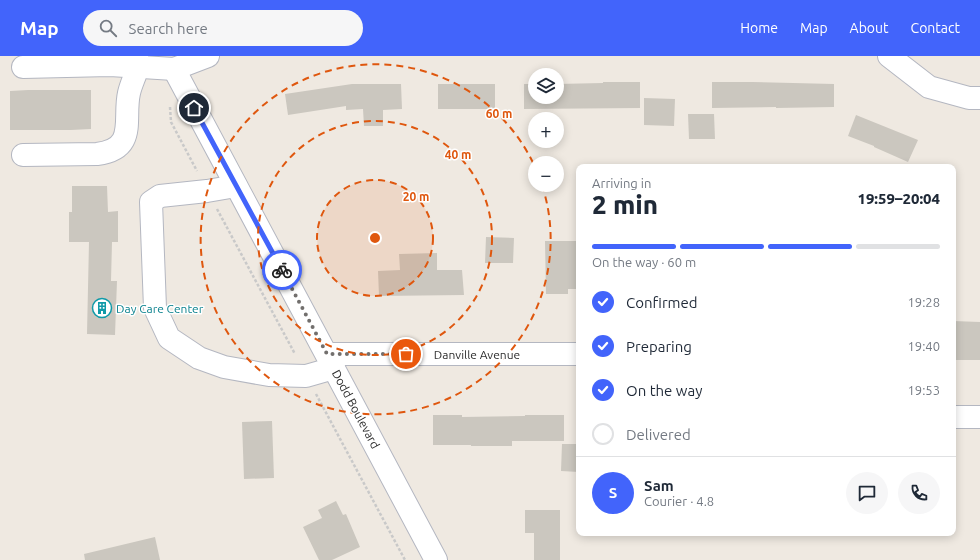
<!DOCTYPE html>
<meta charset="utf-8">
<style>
:root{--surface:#fff;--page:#f6f6f7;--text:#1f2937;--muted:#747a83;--line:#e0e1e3;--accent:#4264fb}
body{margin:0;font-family:Ubuntu,sans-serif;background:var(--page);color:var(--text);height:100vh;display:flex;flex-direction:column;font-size:15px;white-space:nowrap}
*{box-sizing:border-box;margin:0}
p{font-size:13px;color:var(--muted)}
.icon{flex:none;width:22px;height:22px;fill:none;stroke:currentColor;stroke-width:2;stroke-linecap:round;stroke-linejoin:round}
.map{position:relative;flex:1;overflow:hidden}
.panel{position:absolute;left:576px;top:108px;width:380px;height:372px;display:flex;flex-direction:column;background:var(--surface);border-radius:8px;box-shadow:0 2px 10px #0003}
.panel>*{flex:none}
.tools{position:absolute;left:528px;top:12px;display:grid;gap:8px}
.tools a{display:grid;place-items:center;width:36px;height:36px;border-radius:50%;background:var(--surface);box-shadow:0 2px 10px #0003;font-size:20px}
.pin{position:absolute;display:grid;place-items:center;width:34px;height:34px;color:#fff;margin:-17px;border:2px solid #fff;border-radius:50%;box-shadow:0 1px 4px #0007}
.courier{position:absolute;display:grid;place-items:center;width:40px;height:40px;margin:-20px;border:3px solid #4264fb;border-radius:50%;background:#fff;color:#222;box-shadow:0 1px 5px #0007}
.headline em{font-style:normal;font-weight:800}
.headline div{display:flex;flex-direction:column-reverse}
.headline{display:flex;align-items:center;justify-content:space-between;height:68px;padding:0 16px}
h1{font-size:26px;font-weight:800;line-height:30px}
.bar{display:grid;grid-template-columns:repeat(4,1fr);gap:6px 4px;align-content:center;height:48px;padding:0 16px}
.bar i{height:5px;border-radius:3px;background:var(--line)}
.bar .on{background:var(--accent)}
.bar p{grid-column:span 4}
.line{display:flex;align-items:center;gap:10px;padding:0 16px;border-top:1px solid var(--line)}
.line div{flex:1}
.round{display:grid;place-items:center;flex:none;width:42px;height:42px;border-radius:21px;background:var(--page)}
ol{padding:0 16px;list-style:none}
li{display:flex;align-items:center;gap:12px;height:44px}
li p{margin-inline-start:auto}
li .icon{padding:4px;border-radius:50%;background:var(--accent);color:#fff;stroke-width:4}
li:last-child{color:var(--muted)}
li i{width:22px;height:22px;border:2px solid var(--line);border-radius:50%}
header{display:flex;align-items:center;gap:24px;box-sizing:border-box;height:56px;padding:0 20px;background:var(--accent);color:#fff}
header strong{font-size:19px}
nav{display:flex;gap:22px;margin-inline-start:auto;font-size:14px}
.search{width:280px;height:36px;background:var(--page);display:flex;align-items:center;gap:10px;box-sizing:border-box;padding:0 14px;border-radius:22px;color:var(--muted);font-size:15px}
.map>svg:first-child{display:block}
.building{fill:#cbc7bf}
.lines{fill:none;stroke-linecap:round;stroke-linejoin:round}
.minor-casing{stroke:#b4b7c1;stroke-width:24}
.path{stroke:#c9c9c9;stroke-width:2.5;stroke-dasharray:3 2;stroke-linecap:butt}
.minor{stroke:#fff;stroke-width:22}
.done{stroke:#726f6d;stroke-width:4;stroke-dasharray:0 7.2}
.route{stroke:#4264fb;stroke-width:5}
.ring{fill:none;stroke:#df570e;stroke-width:2;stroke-dasharray:7 5}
.labels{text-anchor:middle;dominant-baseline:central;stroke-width:3;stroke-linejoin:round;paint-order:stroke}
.culture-label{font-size:12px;fill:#0d838f;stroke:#fff;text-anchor:start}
.street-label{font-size:12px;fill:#2e2e2e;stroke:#fff}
.centre{fill:#df570e;stroke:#fff;stroke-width:2}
.ring-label{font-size:12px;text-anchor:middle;font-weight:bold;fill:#df570e;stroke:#fff;stroke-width:3;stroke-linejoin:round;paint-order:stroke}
</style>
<header>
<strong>Map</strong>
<div class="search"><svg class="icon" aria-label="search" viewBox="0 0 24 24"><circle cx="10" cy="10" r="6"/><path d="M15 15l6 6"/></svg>Search here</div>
<nav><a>Home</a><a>Map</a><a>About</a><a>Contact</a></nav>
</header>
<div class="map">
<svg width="980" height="504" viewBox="0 0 980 504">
<rect width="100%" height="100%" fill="#efe9e1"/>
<!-- building -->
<g class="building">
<path d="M603 26H640V52L524 53V28H535V41H557V28L603 27Z"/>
<path d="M712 26H752L834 28V51L776 52V51L712 52Z"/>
<path d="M352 28H401L402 53 383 54V70H364L363 53 346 54V50L288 59 285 38Z"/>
<rect x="438" y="28" width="57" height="25"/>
<path d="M28 34H91V73L71 74H10V35Z"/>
<path d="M644 42 675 43 674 70 644 69Z"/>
<path d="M688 58H714L715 83H689Z"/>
<path d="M856 59 918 84 908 106 874 91V90L848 80Z"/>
<path d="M72 130H107L108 156 118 155V186H112L111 225H117L115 279 87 278 89 186H69V156H72Z"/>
<path d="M486 181 514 182 513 207H485Z"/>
<path d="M545 185H577L578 233H568V238H546Z"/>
<path d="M437 197V214H462L464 239 379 240 378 215 400 214 399 198Z"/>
<path d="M953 265 980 266V304H953Z"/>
<path d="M433 359H462V361L525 360V359H564V385H512V390H471V389H433Z"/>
<path d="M272 365 274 422 244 423 242 366Z"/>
<path d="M562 388H579V416L561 415Z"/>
<path d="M336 445 343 459 346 458 360 491 332 504H319L303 471 322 462 318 454Z"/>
<path d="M525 454H560V504H534V477H525Z"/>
<path d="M155 481 160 504H85L84 498Z"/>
</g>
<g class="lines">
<!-- minor casing -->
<g class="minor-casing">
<g id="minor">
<path d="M889 0 929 31 969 42H980"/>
<path d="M23 11 110 9 174 13 208 0"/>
<path d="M174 13 436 504"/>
<path d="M23 99 97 98C138 93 123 63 129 37 131 28 135 21 137 13 138 9 137 4 137 0"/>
<path d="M236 130 207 135 160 140 151 146 155 252 169 282 199 302 224 311 269 319 306 320 334 312"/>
<path d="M327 298H579"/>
<path d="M953 361H980"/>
</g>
</g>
<!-- path -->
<g class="path">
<path d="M170 51 171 66 197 115"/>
<path d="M217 153 295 298"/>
<path d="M316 338 405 504"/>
</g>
<!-- minor -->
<use href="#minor" class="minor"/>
</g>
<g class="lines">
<!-- done -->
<path class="done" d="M282 214 327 298H406"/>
<!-- route -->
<path class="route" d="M194 52 282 214"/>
</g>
<!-- distance rings -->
<circle cx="375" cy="182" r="58" fill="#df570e" fill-opacity=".12"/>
<g class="ring">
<circle cx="375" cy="182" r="58"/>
<circle cx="375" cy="182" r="117"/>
<path d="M542 129A175 175 0 1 1 535 111"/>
</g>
<!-- icons -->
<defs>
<g id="building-ring" transform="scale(1)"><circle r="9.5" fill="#fff" stroke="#0f9aa8" stroke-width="1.5"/><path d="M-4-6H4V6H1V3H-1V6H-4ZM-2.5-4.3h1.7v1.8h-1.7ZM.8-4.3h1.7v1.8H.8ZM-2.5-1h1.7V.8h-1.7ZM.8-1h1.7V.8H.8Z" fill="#0f9aa8"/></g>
</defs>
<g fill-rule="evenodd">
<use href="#building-ring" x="102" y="252"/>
</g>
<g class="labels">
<!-- culture labels -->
<g class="culture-label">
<text x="116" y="252">Day Care Center</text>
</g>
<!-- street labels -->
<g class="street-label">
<text x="477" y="298">Danville Avenue</text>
<text transform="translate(356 353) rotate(62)">Dodd Boulevard</text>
</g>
</g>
<circle cx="375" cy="182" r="6" class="centre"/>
<g class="ring-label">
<text x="499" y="62">60 m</text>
<text x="458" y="103">40 m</text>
<text x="416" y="145">20 m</text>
</g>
</svg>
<div class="tools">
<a><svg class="icon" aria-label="layers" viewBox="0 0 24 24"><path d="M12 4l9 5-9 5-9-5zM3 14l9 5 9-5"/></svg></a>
<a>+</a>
<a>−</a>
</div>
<div class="pin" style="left:406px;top:298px;background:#ea580c"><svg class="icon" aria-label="bag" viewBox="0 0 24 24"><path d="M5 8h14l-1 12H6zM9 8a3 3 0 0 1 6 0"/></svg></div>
<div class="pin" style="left:194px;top:52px;background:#1f2937"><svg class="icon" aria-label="home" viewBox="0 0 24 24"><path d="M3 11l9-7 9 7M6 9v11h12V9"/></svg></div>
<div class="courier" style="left:282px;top:214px"><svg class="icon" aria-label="bike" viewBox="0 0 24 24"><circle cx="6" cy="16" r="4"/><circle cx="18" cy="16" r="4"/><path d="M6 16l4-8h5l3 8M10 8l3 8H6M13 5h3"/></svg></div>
<section class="panel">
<div class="headline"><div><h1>2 min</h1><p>Arriving in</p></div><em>19:59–20:04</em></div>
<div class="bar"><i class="on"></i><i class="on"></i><i class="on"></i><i></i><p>On the way · 60 m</p></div>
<ol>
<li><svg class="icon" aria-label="check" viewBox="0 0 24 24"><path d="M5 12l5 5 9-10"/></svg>Confirmed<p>19:28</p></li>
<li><svg class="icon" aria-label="check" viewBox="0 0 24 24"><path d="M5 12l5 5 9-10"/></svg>Preparing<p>19:40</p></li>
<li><svg class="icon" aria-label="check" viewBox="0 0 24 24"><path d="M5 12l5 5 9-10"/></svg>On the way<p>19:53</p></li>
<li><i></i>Delivered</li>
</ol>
<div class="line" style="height:72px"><b class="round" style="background:var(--accent);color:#fff">S</b><div><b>Sam</b><p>Courier · 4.8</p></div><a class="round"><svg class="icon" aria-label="chat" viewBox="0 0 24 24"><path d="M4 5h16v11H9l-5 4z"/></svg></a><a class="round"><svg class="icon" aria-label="phone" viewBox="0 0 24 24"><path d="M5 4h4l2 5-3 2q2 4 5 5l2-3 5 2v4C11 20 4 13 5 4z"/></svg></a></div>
</section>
</div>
